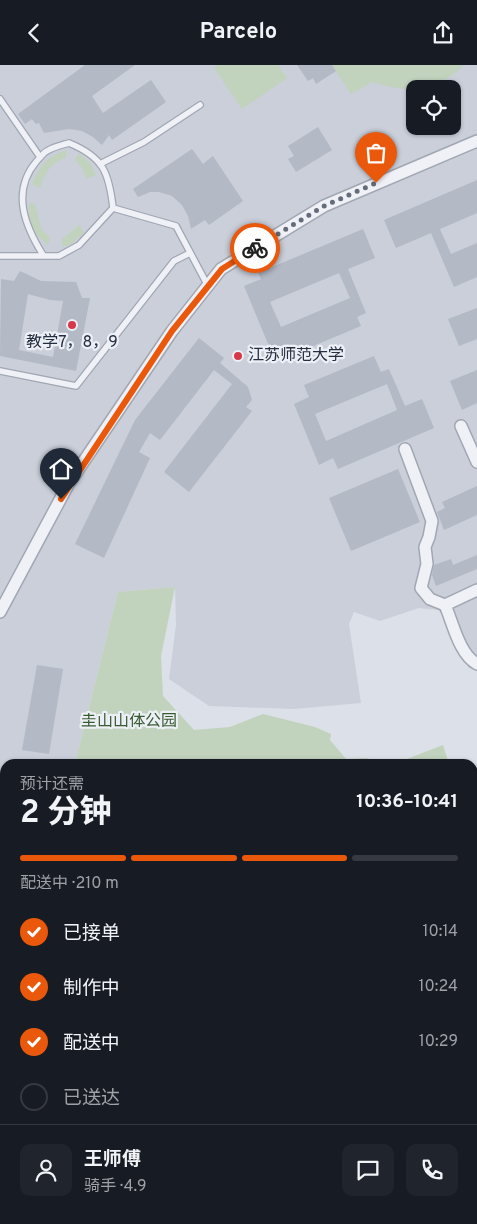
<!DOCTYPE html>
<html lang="zh">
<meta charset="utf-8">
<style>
:root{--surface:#171b24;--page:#20242c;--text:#f1f3f6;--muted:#9ea1a6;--line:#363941;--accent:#ea580c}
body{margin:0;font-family:Overpass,"Noto Sans SC",sans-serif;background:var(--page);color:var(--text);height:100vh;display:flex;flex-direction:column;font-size:19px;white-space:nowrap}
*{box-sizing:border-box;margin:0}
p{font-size:16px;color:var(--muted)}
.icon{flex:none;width:28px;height:28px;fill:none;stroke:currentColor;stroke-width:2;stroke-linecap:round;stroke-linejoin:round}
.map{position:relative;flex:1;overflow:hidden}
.details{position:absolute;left:0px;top:694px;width:478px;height:466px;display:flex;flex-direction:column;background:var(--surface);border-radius:15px 15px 0 0;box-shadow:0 1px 4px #0004}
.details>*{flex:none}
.buttons{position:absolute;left:406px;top:15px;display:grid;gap:10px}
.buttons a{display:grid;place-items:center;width:55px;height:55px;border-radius:10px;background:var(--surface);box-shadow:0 1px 4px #0004;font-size:25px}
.pin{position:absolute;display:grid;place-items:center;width:42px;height:42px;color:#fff;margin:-51px -21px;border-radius:50% 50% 50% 0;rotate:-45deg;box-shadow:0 0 5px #0007}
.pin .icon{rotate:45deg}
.courier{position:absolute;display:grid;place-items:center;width:50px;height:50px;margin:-25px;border:4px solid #ea580c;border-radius:50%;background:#fff;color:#222;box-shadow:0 1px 6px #0007}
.headline em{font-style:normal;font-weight:700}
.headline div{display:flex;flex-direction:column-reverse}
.headline{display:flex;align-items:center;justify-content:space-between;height:85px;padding:0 20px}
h1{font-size:32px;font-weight:700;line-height:38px}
.bar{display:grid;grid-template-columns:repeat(4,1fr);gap:8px 5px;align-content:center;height:60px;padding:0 20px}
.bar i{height:6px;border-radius:4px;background:var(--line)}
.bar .on{background:var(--accent)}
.bar p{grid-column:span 4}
.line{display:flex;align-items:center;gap:12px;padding:0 20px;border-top:1px solid var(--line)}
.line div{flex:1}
.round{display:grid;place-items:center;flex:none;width:52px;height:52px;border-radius:10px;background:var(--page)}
ol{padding:0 20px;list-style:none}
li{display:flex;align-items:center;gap:15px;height:55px}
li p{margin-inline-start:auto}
li .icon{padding:5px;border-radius:50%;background:var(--accent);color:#fff;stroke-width:4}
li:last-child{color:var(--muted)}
li i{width:28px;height:28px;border:2px solid var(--line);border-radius:50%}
header{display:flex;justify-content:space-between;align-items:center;height:65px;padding:0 20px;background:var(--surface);font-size:22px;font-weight:700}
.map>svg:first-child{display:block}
.built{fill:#cacfda;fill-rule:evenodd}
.green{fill:#c1d2bd}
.building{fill:#b3b9c5;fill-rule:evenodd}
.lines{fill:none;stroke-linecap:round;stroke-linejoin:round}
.lane-casing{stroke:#a1a7b2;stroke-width:8}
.street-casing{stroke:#a1a7b2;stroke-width:14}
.lane{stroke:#eff1f6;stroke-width:5.5}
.street{stroke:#eff1f6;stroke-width:11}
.done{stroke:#656c7a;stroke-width:5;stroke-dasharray:0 9}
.route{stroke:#ea580c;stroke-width:6}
.poi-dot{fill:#d6374a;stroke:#eceff5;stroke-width:2}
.labels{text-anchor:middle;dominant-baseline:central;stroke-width:4.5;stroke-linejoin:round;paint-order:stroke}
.poi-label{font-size:16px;fill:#252e3f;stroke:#eceff5}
.park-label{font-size:16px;fill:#385b31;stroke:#eceff5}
</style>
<header><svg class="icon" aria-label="back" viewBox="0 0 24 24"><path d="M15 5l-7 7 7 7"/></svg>Parcelo<svg class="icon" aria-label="share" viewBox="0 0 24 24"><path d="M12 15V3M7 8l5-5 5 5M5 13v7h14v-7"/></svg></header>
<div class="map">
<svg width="477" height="1159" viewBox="0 0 477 1159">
<rect width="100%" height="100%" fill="#dce0e8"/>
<!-- built -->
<path class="built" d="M0 0H477V605L469 603 445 553 438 545 419 543 380 556 354 547 349 559 361 638 294 644 209 641 169 614 176 560 175 522 118 527 75 699H5V942H0ZM415 24H452V61H415Z"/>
<!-- green -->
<g class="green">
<path d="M219 0H278L287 13 242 44 214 3Z"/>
<path d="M332 0H464C434 29 409 28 372 17L351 29Z"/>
<path d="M66 85V93C50 97 45 109 40 123L32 119C39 102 48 90 66 85Z"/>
<path d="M79 88 90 98 96 110 87 114 81 101 75 95Z"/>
<path d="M29 138 35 139 41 164 50 172 48 180C33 169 28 157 29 138Z"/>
<path d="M79 160 84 168 70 180 62 182V174Z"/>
<path d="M175 522 161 591 163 631 194 665 230 662 263 649 315 662 331 669 330 675 346 694 367 693 380 699H75L118 527Z"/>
<path d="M443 680 449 699H394Z"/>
<path d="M473 783 477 799V1159H0V942H5V1155H472Z"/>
</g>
<!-- building -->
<g class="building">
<path d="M85 0H135L92 31 103 48 151 15 166 37 112 75 109 70 102 80 93 72 82 66 69 64 44 68 39 58 36 59 32 54 25 59 18 49Z"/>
<path d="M297 0H332L336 6 316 19 313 13 308 16Z"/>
<path d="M318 62 332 85 296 107 288 94 294 91 288 81Z"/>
<path d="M192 84 203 99 213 91 243 136 209 160 205 155 191 164 188 151 182 140 172 131 159 127H150L138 132 133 124Z"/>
<path d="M477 115V148L440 164 451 189 477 178V212L454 222 431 168 396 183 384 155Z"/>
<path d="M363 164 375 193 348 204 366 248 357 252 361 261 292 290 288 279 271 286 244 221 261 214 258 208ZM339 208 350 233 281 262 270 237Z"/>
<path d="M20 206 41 216 76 217 82 233H90L76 306 0 291 1 214 14 216ZM28 229 50 235 63 236 53 292 19 285Z"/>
<path d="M477 243V274L459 281 448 254Z"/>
<path d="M199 273 224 293 220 298 248 322 252 335 246 342 252 346 189 427 164 407 232 319 214 305 160 375 150 368 139 387 150 393 104 493 75 479 135 355Z"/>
<path d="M374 291 381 307 389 304 405 341 422 334 434 363 338 404 333 393 319 400 294 339 309 332 304 320ZM387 319 397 345 326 376 315 349Z"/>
<path d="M477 305V338L462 345 450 316Z"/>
<path d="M398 404 420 457 351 486 329 433Z"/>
<path d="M477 421V450L444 465 437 447 445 443 442 437Z"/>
<path d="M477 490V504L436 521 432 510 434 500 451 494 453 500Z"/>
<path d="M37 600 63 604 49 689 22 685Z"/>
</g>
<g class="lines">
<!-- lane casing -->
<g class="lane-casing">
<g id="lane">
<path d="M0 34 40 92"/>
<path d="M100 99 144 77 200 40"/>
<path d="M113 143 176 161 208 221"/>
<path d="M0 191H59L79 180 113 143C109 107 103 92 69 78 62 80 53 82 47 86 43 88 39 94 36 97 11 127 25 161 43 190"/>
<path d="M0 306 76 321 174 196 190 188"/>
<path d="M0 929 5 930"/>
</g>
</g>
<!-- street casing -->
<g class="street-casing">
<g id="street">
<path d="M461 361 477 397"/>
<path d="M405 384 432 456 429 472 425 482 427 499 421 523 430 534 445 540 477 525"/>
<path d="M445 540C453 558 459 589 477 599"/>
<path d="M0 547 69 418 172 266 221 204 324 141 477 76"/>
</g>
</g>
<!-- lane -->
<use href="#lane" class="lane"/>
<!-- street -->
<use href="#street" class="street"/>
</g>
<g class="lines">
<!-- done -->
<path class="done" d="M255 183 324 141 376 118"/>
<!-- route -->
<path class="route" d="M61 434 172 266 222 204 255 183"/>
</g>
<!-- markers -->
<g class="poi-dot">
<circle cx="72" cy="260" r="5"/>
<circle cx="238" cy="291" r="5"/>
</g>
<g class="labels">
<!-- poi labels -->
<g class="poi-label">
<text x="72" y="278">教学7，8，9</text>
<text x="248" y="291" text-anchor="start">江苏师范大学</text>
</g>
<!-- park labels -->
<g class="park-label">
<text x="129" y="657">圭山山体公园</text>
</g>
</g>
</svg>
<div class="buttons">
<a><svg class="icon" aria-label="locate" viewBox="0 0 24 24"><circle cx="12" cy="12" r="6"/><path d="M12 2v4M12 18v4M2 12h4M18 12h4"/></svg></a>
</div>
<div class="pin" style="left:376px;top:118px;background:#ea580c"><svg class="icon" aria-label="bag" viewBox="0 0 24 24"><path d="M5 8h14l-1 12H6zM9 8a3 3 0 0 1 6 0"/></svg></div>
<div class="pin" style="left:61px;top:434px;background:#1f2937"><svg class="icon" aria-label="home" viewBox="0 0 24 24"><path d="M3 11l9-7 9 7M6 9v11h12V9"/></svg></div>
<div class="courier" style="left:255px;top:183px"><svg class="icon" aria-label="bike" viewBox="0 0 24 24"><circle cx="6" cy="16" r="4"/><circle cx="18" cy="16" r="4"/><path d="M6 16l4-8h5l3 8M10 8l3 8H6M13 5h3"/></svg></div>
<section class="details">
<div class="headline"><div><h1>2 分钟</h1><p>预计还需</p></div><em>10:36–10:41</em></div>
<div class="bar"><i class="on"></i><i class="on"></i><i class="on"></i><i></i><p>配送中 · 210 m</p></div>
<ol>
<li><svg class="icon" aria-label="check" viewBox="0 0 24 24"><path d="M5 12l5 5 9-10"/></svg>已接单<p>10:14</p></li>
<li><svg class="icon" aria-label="check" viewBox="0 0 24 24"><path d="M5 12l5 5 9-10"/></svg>制作中<p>10:24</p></li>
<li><svg class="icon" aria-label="check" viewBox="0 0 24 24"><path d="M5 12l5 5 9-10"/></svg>配送中<p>10:29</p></li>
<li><i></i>已送达</li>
</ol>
<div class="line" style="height:90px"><a class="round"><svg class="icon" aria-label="person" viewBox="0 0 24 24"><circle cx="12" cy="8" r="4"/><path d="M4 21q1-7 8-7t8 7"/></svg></a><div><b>王师傅</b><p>骑手 · 4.9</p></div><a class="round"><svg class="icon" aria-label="chat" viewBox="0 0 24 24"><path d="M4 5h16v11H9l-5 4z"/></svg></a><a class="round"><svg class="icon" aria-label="phone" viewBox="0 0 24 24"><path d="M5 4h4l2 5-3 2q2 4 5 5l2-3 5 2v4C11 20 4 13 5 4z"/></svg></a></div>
</section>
</div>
